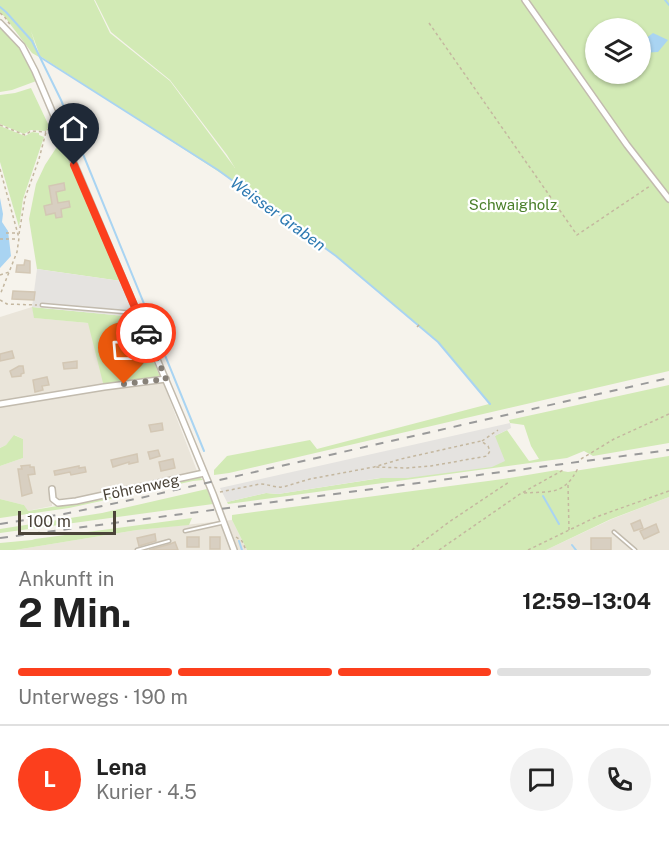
<!DOCTYPE html>
<html lang="de">
<meta charset="utf-8">
<style>
:root{--surface:#fff;--page:#f2f2f2;--text:#222;--muted:#767676;--line:#e0e0e0;--accent:#fc3f1d}
body{margin:0;font-family:"Public Sans",sans-serif;background:var(--page);color:var(--text);height:100vh;display:flex;flex-direction:column;font-size:22px;white-space:nowrap}
*{box-sizing:border-box;margin:0}
p{font-size:20px;color:var(--muted)}
.icon{flex:none;width:33px;height:33px;fill:none;stroke:currentColor;stroke-width:2;stroke-linecap:round;stroke-linejoin:round}
.map{position:relative;height:550px;overflow:hidden}
.side{display:flex;flex-direction:column;background:var(--surface);flex:1}
.side>*{flex:none}
.fabs{position:absolute;left:585px;top:18px;display:grid;gap:12px}
.fabs a{display:grid;place-items:center;width:66px;height:66px;border-radius:50%;background:var(--surface);box-shadow:0 2px 4px #0004;font-size:30px}
.scale{position:absolute;left:18px;bottom:15px;width:98px;box-sizing:border-box;padding-left:6px;border:3px solid #4b4439;border-top:0;font-size:16px;line-height:21px;white-space:nowrap;color:#4b4439;-webkit-text-stroke:4px #fff;paint-order:stroke}
.pin{position:absolute;display:grid;place-items:center;width:51px;height:51px;color:#fff;margin:-62px -26px;border-radius:50% 50% 50% 0;rotate:-45deg;box-shadow:0 0 6px #0007}
.pin .icon{rotate:45deg}
.courier{position:absolute;display:grid;place-items:center;width:60px;height:60px;margin:-30px;border:4px solid #fc3f1d;border-radius:50%;background:#fff;color:#222;box-shadow:0 2px 8px #0007}
.headline em{font-style:normal;font-weight:700}
.headline div{display:flex;flex-direction:column-reverse}
.headline{display:flex;align-items:center;justify-content:space-between;height:102px;padding:0 18px}
h1{font-size:39px;font-weight:700;line-height:45px}
.bar{display:grid;grid-template-columns:repeat(4,1fr);gap:9px 6px;align-content:center;height:72px;padding:0 18px}
.bar i{height:8px;border-radius:4px;background:var(--line)}
.bar .selected{background:var(--accent)}
.bar p{grid-column:span 4}
.line{display:flex;align-items:center;gap:15px;padding:0 18px;border-top:2px solid var(--line)}
.line div{flex:1}
.round{display:grid;place-items:center;flex:none;width:63px;height:63px;border-radius:32px;background:var(--page)}
.map>svg:first-child{display:block}
.residential{fill:#eae5da}
.green{fill:#d2eab5;fill-rule:evenodd}
.parking{fill:#e5e3e0}
.water{fill:#a9d4f2}
.lines{fill:none;stroke-linecap:round;stroke-linejoin:round}
.stream{stroke:#a9d4f2;stroke-width:2}
.building{fill:#d8cfc1;stroke:#d3c7b4;stroke-width:1.5}
.lane-casing{stroke:#c2bbae;stroke-width:5}
.street-casing{stroke:#c2bbae;stroke-width:8}
.path{stroke:#c4b79f;stroke-width:1.5;stroke-dasharray:3 3;stroke-linecap:butt}
.lane{stroke:#fff;stroke-width:2}
.street{stroke:#fff;stroke-width:5}
.rail{stroke:#9a9a9a;stroke-width:2;stroke-dasharray:8 8;stroke-linecap:butt}
.done{stroke:#878178;stroke-width:6;stroke-dasharray:0 10.8}
.route{stroke:#fc3f1d;stroke-width:8}
.labels{text-anchor:middle;dominant-baseline:central;stroke-width:4.5;stroke-linejoin:round;paint-order:stroke}
.park-label{font-size:15px;fill:#4a7f2a;stroke:#fff}
.street-label{font-size:15px;fill:#4b4439;stroke:#fff}
.water-label{font-size:16px;font-style:italic;fill:#2e7ab2;stroke:#fff}
</style>
<div class="map">
<svg width="669" height="550" viewBox="0 0 669 550">
<rect width="100%" height="100%" fill="#f6f3ec"/>
<!-- residential -->
<g class="residential">
<path d="M32 307 35 318 88 323 162 380 197 471 76 498 52 499V506L27 511 24 505 0 499V466L23 458V439L15 435 6 445 0 448V317Z"/>
<path d="M669 497V550H546L612 519Z"/>
<path d="M232 520 247 550H15L137 530Z"/>
</g>
<!-- green -->
<g class="green">
<path d="M0 0H94L110 33 170 81 235 168 227 155 170 80 111 32 95 0H669V371L229 473 214 475V470L227 456 310 440 317 449 489 404 438 342 336 256 252 195 246 180 250 192 40 56 31 31 39 57 32 53 4 16 0 13ZM596 28H640V74H596Z"/>
<path d="M0 23 22 46 39 80 12 90 0 92Z"/>
<path d="M31 88 49 126 46 131 31 130 24 134 0 124V95L15 93Z"/>
<path d="M0 126 25 136 32 132 39 133V135L44 137 23 199 19 227 0 162Z"/>
<path d="M62 139 121 281 37 269 29 219 36 184 45 165Z"/>
<path d="M32 307 135 317 161 379 104 387 88 323 34 318Z"/>
<path d="M669 385V443L593 456 584 451 567 458 228 504 227 502 266 493 278 494 381 478H407L507 430 529 461 539 459 531 446 524 425 510 423 509 420Z"/>
<path d="M14 435 23 439V458L0 466V448L6 445Z"/>
<path d="M669 456V497L611 519 546 550H247L232 520V515L503 479 557 470 568 472Z"/>
<path d="M199 476 203 480 193 481 69 508 0 518V499L24 505 28 511 69 504Z"/>
<path d="M207 489 213 504 0 533V529L102 513Z"/>
<path d="M192 518 189 525 137 530 15 550H0V543L32 540 35 539Z"/>
</g>
<!-- parking -->
<g class="parking">
<path d="M37 269 121 281 135 317 32 307Z"/>
<path d="M510 423 511 428 495 436 505 461 492 467 407 478H380L278 494 266 493 227 502 220 488Z"/>
</g>
<!-- water -->
<g class="water">
<path d="M653 33 668 40 658 52 641 53V42Z"/>
<path d="M0 198 3 214 2 222 8 231 11 256 0 268Z"/>
</g>
<g class="lines">
<!-- stream -->
<g class="stream">
<path d="M665 0 669 5"/>
<path d="M0 7 6 12 32 41 61 100 204 451"/>
<path d="M40 57 218 170 336 256 438 342 490 404"/>
<path d="M543 496 559 524"/>
<path d="M239 541 242 550"/>
<path d="M572 545 576 550"/>
</g>
</g>
<!-- building -->
<g class="building">
<path d="M64 183 65 190 56 192 58 203 69 201 70 207 61 209 62 217 56 218 55 213 46 215 44 206 52 204 49 186Z"/>
<path d="M25 260 30 261V273L16 272 17 265H24Z"/>
<path d="M13 291 35 292 34 300 12 299Z"/>
<path d="M12 351 14 358 0 361V354Z"/>
<path d="M77 361V368L64 369 63 363Z"/>
<path d="M19 366H23L24 373 21 374V376L12 377 10 371Z"/>
<path d="M47 377 49 385 42 386 43 390 35 392 33 380Z"/>
<path d="M162 423 163 430 151 432 149 425Z"/>
<path d="M158 450 160 456 150 459 148 452Z"/>
<path d="M137 454 138 462 129 464V462L113 467 111 460Z"/>
<path d="M173 459 175 468 161 471 159 462Z"/>
<path d="M30 465V467H34L35 474 28 475 32 493 22 496 18 469H22L21 466Z"/>
<path d="M79 466V468L85 467 86 472 71 475 70 472 55 475 54 471Z"/>
<path d="M640 520 643 528 634 531 631 524Z"/>
<path d="M656 524 659 532 644 539 640 531Z"/>
<path d="M155 534 156 541 139 546 137 538Z"/>
<rect x="187" y="537" width="12" height="10"/>
<rect x="210" y="537" width="10" height="12"/>
<rect x="591" y="538" width="20" height="12"/>
<path d="M175 542 178 550H149L170 544Z"/>
</g>
<g class="lines">
<!-- lane casing -->
<g class="lane-casing">
<g id="lane">
<path d="M42 305 135 313"/>
<path d="M185 531 221 523"/>
<path d="M614 532 635 550"/>
<path d="M137 550 169 541"/>
</g>
</g>
<!-- street casing -->
<g class="street-casing">
<g id="street">
<path d="M525 0 627 145 669 199"/>
<path d="M0 23 22 46 35 71 181 416 213 494 234 550"/>
<path d="M0 404 104 387 166 379"/>
<path d="M52 489 53 499 58 503 76 501 204 473"/>
</g>
</g>
<!-- path -->
<g class="path">
<path d="M0 13 4 16 11 26"/>
<path d="M429 23 577 235 650 186"/>
<path d="M0 125 25 135 31 131 46 132"/>
<path d="M0 169 19 238 17 252 0 295"/>
<path d="M238 187 241 184"/>
<path d="M6 233H17"/>
<path d="M19 234 25 198 39 159 46 132 52 125"/>
<path d="M0 239H18"/>
<path d="M0 275 9 272"/>
<path d="M0 300 7 304 37 305"/>
<path d="M417 327 420 324"/>
<path d="M482 441 498 430"/>
<path d="M581 459 614 439 669 414"/>
<path d="M568 485 569 530"/>
<path d="M220 492 260 484C268 484 275 488 283 487L310 479 374 467 401 459 481 441 488 446 490 451 487 456 431 466 407 468 374 467"/>
<path d="M524 493C550 491 564 496 578 468"/>
<path d="M236 537 242 541 246 550"/>
<path d="M412 550 449 522 509 482"/>
<path d="M439 550 520 494 565 469"/>
<path d="M528 550 596 517 669 491"/>
</g>
<!-- lane -->
<use href="#lane" class="lane"/>
<!-- street -->
<use href="#street" class="street"/>
<!-- rail -->
<g class="rail">
<path d="M0 524 64 514 140 498 669 378"/>
<path d="M0 538 669 450"/>
</g>
</g>
<g class="lines">
<!-- done -->
<path class="done" d="M124 384 166 379 146 333"/>
<!-- route -->
<path class="route" d="M74 165 146 333"/>
</g>
<g class="labels">
<!-- park labels -->
<g class="park-label">
<text x="513" y="204">Schwaigholz</text>
</g>
<!-- street labels -->
<g class="street-label">
<text transform="translate(141 487) rotate(-12)">Föhrenweg</text>
</g>
<!-- water labels -->
<g class="water-label">
<text transform="translate(278 214) rotate(36)">Weisser Graben</text>
</g>
</g>
</svg>
<div class="fabs">
<a><svg class="icon" aria-label="layers" viewBox="0 0 24 24"><path d="M12 4l9 5-9 5-9-5zM3 14l9 5 9-5"/></svg></a>
</div>
<div class="scale">100 m</div>
<div class="pin" style="left:124px;top:384px;background:#ea580c"><svg class="icon" aria-label="bag" viewBox="0 0 24 24"><path d="M5 8h14l-1 12H6zM9 8a3 3 0 0 1 6 0"/></svg></div>
<div class="pin" style="left:74px;top:165px;background:#1f2937"><svg class="icon" aria-label="home" viewBox="0 0 24 24"><path d="M3 11l9-7 9 7M6 9v11h12V9"/></svg></div>
<div class="courier" style="left:146px;top:333px"><svg class="icon" aria-label="car" viewBox="0 0 24 24"><path d="M5 17H2v-5l4-1 3-4h7l3 4 3 1v5h-3M9 17h6M6 11h13"/><circle cx="7" cy="17" r="2"/><circle cx="17" cy="17" r="2"/></svg></div>
</div>
<section class="side">
<div class="headline"><div><h1>2 Min.</h1><p>Ankunft in</p></div><em>12:59–13:04</em></div>
<div class="bar"><i class="selected"></i><i class="selected"></i><i class="selected"></i><i></i><p>Unterwegs · 190 m</p></div>
<div class="line" style="height:108px"><b class="round" style="background:var(--accent);color:#fff">L</b><div><b>Lena</b><p>Kurier · 4.5</p></div><a class="round"><svg class="icon" aria-label="chat" viewBox="0 0 24 24"><path d="M4 5h16v11H9l-5 4z"/></svg></a><a class="round"><svg class="icon" aria-label="phone" viewBox="0 0 24 24"><path d="M5 4h4l2 5-3 2q2 4 5 5l2-3 5 2v4C11 20 4 13 5 4z"/></svg></a></div>
</section>
